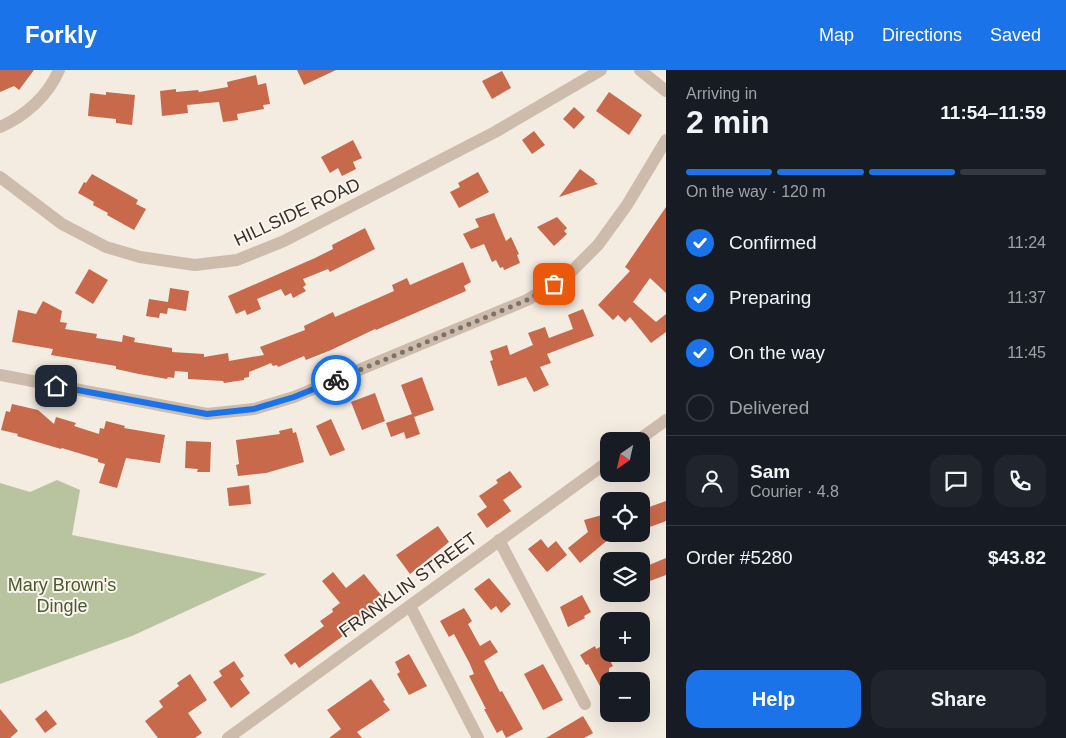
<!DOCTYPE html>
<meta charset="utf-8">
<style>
:root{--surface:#171b24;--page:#20242c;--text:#f1f3f6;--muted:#9ea1a6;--line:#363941;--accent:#1a73e8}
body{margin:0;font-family:Arial,sans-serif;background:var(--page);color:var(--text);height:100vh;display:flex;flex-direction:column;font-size:19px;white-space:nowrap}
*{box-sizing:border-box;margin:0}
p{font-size:16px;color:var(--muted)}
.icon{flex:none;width:28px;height:28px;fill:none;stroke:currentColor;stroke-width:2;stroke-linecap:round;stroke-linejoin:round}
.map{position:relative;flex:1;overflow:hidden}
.details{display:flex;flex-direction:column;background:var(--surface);width:400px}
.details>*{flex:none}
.needle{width:32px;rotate:214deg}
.controls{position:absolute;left:600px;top:362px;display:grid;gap:10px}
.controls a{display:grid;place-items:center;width:50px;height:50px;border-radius:10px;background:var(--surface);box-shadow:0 5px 20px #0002;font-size:25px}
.pin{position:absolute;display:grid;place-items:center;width:42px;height:42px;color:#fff;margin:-21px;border-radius:10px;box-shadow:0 2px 8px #0006}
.courier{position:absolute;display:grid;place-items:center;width:50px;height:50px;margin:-25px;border:4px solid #1a73e8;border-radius:50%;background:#fff;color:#222;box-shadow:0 1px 6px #0007}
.headline em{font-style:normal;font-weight:800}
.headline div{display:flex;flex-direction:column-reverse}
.headline{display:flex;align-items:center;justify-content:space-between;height:85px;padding:0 20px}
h1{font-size:32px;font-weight:800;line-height:38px}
.bar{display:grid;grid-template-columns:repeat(4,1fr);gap:8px 5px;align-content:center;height:60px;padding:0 20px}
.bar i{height:6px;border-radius:4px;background:var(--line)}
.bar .selected{background:var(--accent)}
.bar p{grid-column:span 4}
.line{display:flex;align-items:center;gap:12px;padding:0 20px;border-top:1px solid var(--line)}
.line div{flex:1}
.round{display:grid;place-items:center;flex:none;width:52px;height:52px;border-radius:15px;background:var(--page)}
ol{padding:0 20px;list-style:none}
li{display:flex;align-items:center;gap:15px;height:55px}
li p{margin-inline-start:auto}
li .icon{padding:5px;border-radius:50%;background:var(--accent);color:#fff;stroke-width:4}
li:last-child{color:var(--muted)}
li i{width:28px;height:28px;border:2px solid var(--line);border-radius:50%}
.action{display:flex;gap:10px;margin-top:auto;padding:10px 20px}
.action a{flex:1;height:58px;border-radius:15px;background:var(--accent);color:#fff;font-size:20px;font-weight:800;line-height:58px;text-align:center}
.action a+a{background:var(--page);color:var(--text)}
header{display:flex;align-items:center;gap:30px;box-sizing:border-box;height:70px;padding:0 25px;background:var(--accent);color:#fff}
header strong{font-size:24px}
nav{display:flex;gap:28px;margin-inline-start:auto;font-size:18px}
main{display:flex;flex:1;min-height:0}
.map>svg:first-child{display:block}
.green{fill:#b8c4a0}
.building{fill:#c8694b}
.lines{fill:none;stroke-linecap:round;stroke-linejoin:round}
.street{stroke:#cdbbac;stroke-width:12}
.done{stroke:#7c716b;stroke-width:5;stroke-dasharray:0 9}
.route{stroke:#1a73e8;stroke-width:6}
.labels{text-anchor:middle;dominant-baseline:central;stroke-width:4;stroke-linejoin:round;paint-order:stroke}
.street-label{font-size:18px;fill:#3b302b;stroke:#fbf5ee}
.park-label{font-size:18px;fill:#4a5a2e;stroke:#fbf5ee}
</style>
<header>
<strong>Forkly</strong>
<nav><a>Map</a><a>Directions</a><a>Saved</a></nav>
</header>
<main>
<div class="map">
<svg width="666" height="668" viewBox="0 0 666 668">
<rect width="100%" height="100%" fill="#f4ebe1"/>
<!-- green -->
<path class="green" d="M57 410 80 420 72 465 267 504 132 566 0 614V413L30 422Z"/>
<!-- building -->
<g class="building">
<path d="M0 0H34L19 20 14 16 0 22Z"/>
<path d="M297 0H336L304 15Z"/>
<path d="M502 1 511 18 492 29 482 11Z"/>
<path d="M256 5 258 15 266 13 270 34 263 35 264 39 237 44 238 50 223 52 219 32 187 35 188 43 162 46 160 21 176 19V22L198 20 199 22 228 17 227 12Z"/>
<path d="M106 22 135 25 132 55 116 53V49L88 46 90 23 106 25Z"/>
<path d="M609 22 642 45 629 65 596 41Z"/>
<path d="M574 37 585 47 574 59 563 49Z"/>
<path d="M534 61 545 75 532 84 522 70Z"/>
<path d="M353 70 362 88 353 92 356 99 342 106 338 98 330 103 321 87Z"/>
<path d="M580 99 595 110 594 111 598 114 559 127Z"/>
<path d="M478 102 489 122 459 138 450 122 460 117 458 113Z"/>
<path d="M92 104 138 130 136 134 146 139 134 160 107 145 108 143 93 135 94 132 78 123 84 112 86 113Z"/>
<path d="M666 137V223L650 208 633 232 656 252 666 244V262L651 273 630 247 625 252 618 245 613 250 598 235 630 201 625 197Z"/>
<path d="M494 143 506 171 511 167 519 184 517 185 520 193 504 200 503 197 500 198 496 190 492 192 484 174 471 179 463 164 479 157 475 149Z"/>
<path d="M557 147 567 158 564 161 567 164 554 176 537 157Z"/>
<path d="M365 158 375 179 330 202 328 199 303 209 306 215 303 217 306 221 293 228 291 223 285 226 281 219 257 229 261 239 247 245 245 240 236 244 228 226 315 188 333 179 332 175Z"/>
<path d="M463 192 471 212 464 216 466 221 376 260 375 259 331 280 306 290 304 286 278 297 277 295 273 296 271 293 249 302V307L244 308V310L224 313 223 311 188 309V302L175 301 174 308 168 307 167 309 139 304 116 299V296L51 285 53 279 12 272 18 240 36 244 43 231 62 241 60 252 67 253 65 259 97 264 96 268 122 272 123 265 135 268 134 272 172 278V282L204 284V287L228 283 229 291 264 285 260 277 305 260 304 256 333 242 335 247 394 221 392 215 407 208 410 215Z"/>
<path d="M89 199 108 210 93 234 75 223Z"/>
<path d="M170 218 189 221 186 241 168 238 167 244 160 243 159 248 146 246 149 229 168 232Z"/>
<path d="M583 239 594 266 547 284 551 293 540 297 549 315 534 322 526 307 498 316 490 291 493 290 490 281 507 275 510 285 533 275 528 263 545 257 549 268 573 259 568 245Z"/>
<path d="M422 307 434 340 414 347 420 364 406 369 404 362 391 367 386 353 412 344 401 315Z"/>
<path d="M375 323 385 351 362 360 351 332Z"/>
<path d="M12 334 38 340 54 354 56 347 76 353 74 356 99 364 100 358 104 359 106 351 125 356 124 358 165 365 160 393 126 388 117 418 99 413 105 394 98 392V389L62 378 61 379 17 366 18 364 1 360 6 341 10 342Z"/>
<path d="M331 349 345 380 330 386 316 356Z"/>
<path d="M292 358 293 363 296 362 304 392 266 403 238 406 236 395 239 394 236 370 280 364 279 361Z"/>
<path d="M186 371 211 372 210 402H197L198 399 185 398Z"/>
<path d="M510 401 522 417 503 430 511 441 487 458 477 444 487 437 479 426 498 413 496 410Z"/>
<path d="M249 415 251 434 229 436 227 418Z"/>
<path d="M666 431V451L647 458 641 440Z"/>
<path d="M602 445 609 469 580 493 568 478 588 462 584 450Z"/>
<path d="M438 456 449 472 410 504 396 485Z"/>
<path d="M541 469 548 478 556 471 567 485 547 502 528 479Z"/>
<path d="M666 488V505L647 512 642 498Z"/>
<path d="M333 502 346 518 364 504 385 530 356 552 358 555 299 598 295 592 291 595 284 585 324 556 320 551 333 542 332 539 340 533 322 511Z"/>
<path d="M489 508 511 534 501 543 496 536 491 540 474 519Z"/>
<path d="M582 525 591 542 584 546 585 548 568 557 560 537Z"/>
<path d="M464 538 472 551 468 554 480 576 490 570 498 582 484 591 500 622 502 621 523 659 506 668 502 660 497 663 484 639H486L469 606 474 604 470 594 454 564 449 567 440 551Z"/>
<path d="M595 576 596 579 602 576 613 596 609 598V633L588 594 586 595 580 585Z"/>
<path d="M409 584 427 616 409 625 397 604 400 602 395 592Z"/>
<path d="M234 591 244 606 240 609 250 623 231 638 213 612 222 606 219 601Z"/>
<path d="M543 594 563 630 543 640 524 604Z"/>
<path d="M190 604 207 630 188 643 202 663 195 668H158L145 651 163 637 159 631 179 616 177 613Z"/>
<path d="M371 609 385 630 383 631 390 640 357 662 362 668H329L341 659 327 640Z"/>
<path d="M0 639 18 661 10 668H0Z"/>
<path d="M46 640 57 654 45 663 35 649Z"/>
<path d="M583 646 593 663 584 668H546Z"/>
</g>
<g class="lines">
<!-- street -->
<g class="street">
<path d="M640 0 666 21"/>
<path d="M0 57C25 46 48 26 59 0"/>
<path d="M0 107 62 154 106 177 140 187 195 195 237 190 284 171 495 62 601 0"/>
<path d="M0 305 207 344 254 339 294 327 527 230 567 206 598 175 627 135 666 70"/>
<path d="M637 371 666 350"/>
<path d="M499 470 585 634"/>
<path d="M410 536 478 668"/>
<path d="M228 668 609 391"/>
</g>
</g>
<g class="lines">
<!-- done -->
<path class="done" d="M336 310 527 230 554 214"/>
<!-- route -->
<path class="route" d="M56 316 207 344 254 339 294 327 336 310"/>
</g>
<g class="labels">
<!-- street labels -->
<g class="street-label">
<text transform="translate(297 142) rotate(-25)">HILLSIDE ROAD</text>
<text transform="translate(408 515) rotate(-36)">FRANKLIN STREET</text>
</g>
<!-- park labels -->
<g class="park-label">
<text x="62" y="515">Mary Brown's<tspan x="62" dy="21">Dingle</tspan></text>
</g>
</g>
</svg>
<div class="controls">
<a><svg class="needle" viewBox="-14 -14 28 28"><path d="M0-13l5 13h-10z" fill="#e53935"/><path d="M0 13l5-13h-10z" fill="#9ea1a6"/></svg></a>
<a><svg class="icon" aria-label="locate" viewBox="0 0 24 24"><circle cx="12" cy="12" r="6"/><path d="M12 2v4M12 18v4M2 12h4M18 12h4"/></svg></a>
<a><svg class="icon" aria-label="layers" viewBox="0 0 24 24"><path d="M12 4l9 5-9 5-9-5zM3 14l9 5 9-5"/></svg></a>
<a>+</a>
<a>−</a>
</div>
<div class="pin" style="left:554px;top:214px;background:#ea580c"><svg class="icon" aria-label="bag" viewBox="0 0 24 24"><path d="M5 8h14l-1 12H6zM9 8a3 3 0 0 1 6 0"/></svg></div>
<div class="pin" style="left:56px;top:316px;background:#1f2937"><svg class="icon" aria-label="home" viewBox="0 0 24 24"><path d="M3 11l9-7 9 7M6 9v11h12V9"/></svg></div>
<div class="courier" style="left:336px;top:310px"><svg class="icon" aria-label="bike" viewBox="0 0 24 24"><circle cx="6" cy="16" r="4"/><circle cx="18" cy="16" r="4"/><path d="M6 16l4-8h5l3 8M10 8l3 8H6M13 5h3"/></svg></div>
</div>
<section class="details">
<div class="headline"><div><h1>2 min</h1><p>Arriving in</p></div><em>11:54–11:59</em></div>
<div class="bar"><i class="selected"></i><i class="selected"></i><i class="selected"></i><i></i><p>On the way · 120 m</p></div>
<ol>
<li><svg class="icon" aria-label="check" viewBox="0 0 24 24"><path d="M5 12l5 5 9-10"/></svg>Confirmed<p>11:24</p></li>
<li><svg class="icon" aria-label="check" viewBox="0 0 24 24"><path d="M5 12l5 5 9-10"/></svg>Preparing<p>11:37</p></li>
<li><svg class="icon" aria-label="check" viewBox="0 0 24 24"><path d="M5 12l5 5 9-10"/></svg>On the way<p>11:45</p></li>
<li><i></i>Delivered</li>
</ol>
<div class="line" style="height:90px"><a class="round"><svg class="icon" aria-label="person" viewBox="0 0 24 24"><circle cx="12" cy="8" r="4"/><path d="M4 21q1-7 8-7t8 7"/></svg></a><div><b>Sam</b><p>Courier · 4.8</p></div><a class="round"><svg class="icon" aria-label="chat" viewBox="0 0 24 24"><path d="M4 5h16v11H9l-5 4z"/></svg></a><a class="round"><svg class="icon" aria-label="phone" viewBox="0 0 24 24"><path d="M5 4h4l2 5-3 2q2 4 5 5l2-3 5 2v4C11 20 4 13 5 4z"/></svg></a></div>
<div class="line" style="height:65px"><div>Order #5280</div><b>$43.82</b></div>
<div class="action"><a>Help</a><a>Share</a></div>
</section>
</main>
